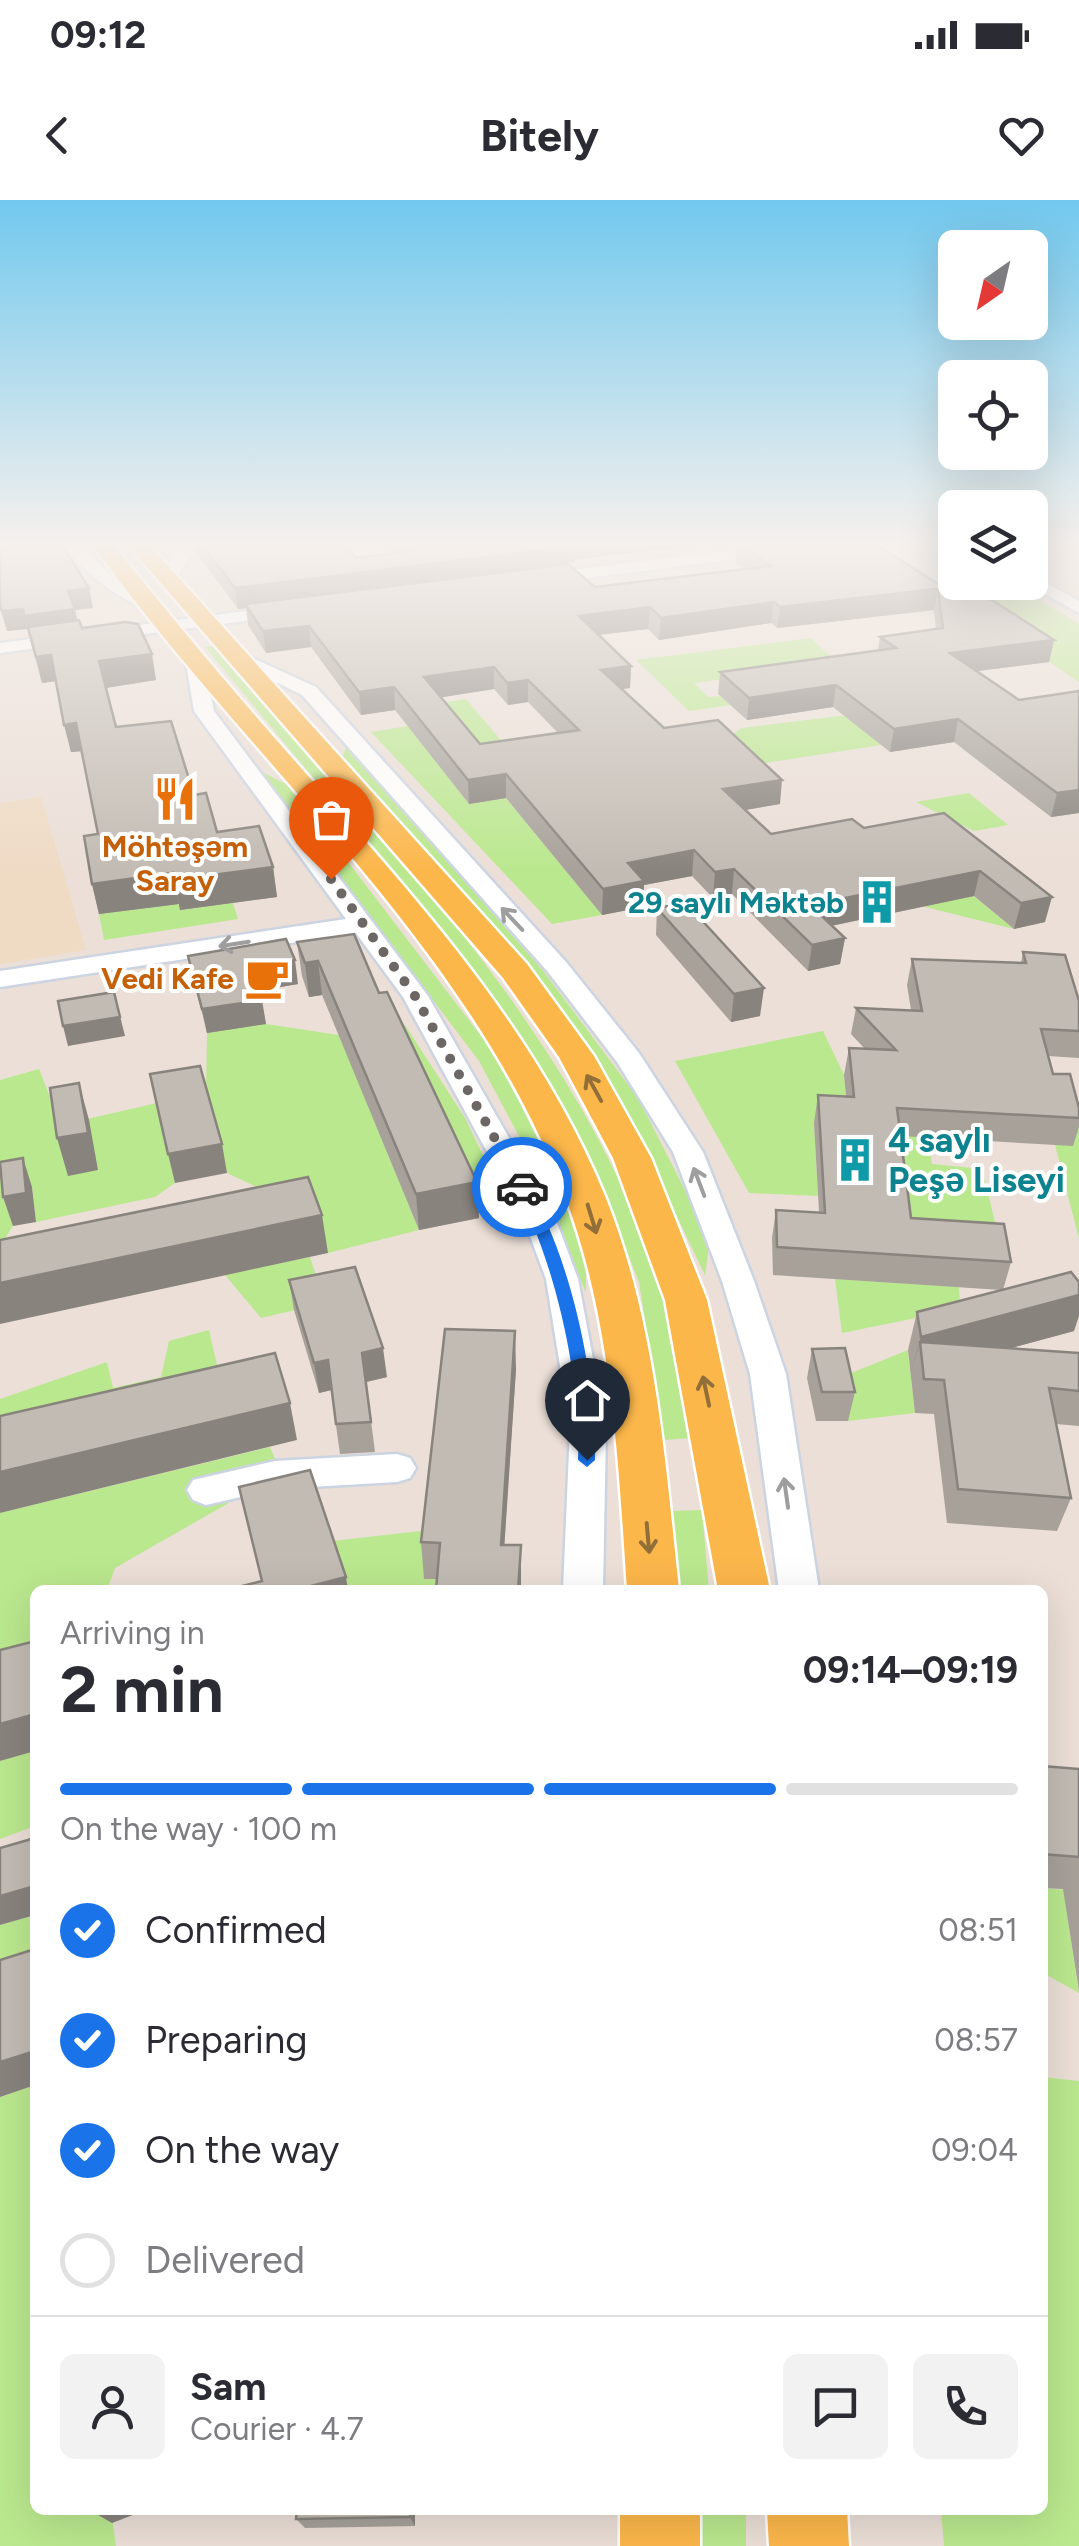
<!DOCTYPE html>
<meta charset="utf-8">
<style>
:root{--surface:#fff;--page:#f2f2f3;--text:#2b2b33;--muted:#7c7c81;--line:#e1e1e2;--accent:#1a73e8}
body{margin:0;font-family:Figtree,sans-serif;background:var(--page);color:var(--text);height:100vh;display:flex;flex-direction:column;font-size:38px;white-space:nowrap}
*{box-sizing:border-box;margin:0}
p{font-size:32px;color:var(--muted)}
.icon{flex:none;width:55px;height:55px;fill:none;stroke:currentColor;stroke-width:2;stroke-linecap:round;stroke-linejoin:round}
.map{position:relative;flex:1;overflow:hidden}
.side{position:absolute;left:30px;top:1385px;width:1018px;height:930px;display:flex;flex-direction:column;background:var(--surface);border-radius:15px;box-shadow:0 10px 40px #0002}
.side>*{flex:none}
.needle{width:65px;rotate:214deg}
.tools{position:absolute;left:938px;top:30px;display:grid;gap:20px}
.tools a{display:grid;place-items:center;width:110px;height:110px;border-radius:15px;background:var(--surface);box-shadow:0 10px 40px #0002;font-size:50px}
.pin{position:absolute;display:grid;place-items:center;width:85px;height:85px;color:#fff;margin:-102px -42px;border-radius:50% 50% 50% 0;rotate:-45deg;box-shadow:0 0 10px #0007}
.pin .icon{rotate:45deg}
.courier{position:absolute;display:grid;place-items:center;width:100px;height:100px;margin:-50px;border:8px solid #1a73e8;border-radius:50%;background:#fff;color:#222;box-shadow:0 2px 12px #0007}
.head em{font-style:normal;font-weight:700}
.head div{display:flex;flex-direction:column-reverse}
.head{display:flex;align-items:center;justify-content:space-between;height:170px;padding:0 30px}
h1{font-size:65px;font-weight:700;line-height:75px}
.bar{display:grid;grid-template-columns:repeat(4,1fr);gap:15px 10px;align-content:center;height:120px;padding:0 30px}
.bar i{height:12px;border-radius:8px;background:var(--line)}
.bar .active{background:var(--accent)}
.bar p{grid-column:span 4}
.line{display:flex;align-items:center;gap:25px;padding:0 30px;border-top:2px solid var(--line)}
.line div{flex:1}
.round{display:grid;place-items:center;flex:none;width:105px;height:105px;border-radius:15px;background:var(--page)}
ol{padding:0 30px;list-style:none}
li{display:flex;align-items:center;gap:30px;height:110px}
li p{margin-inline-start:auto}
li .icon{padding:10px;border-radius:50%;background:var(--accent);color:#fff;stroke-width:4}
li:last-child{color:var(--muted)}
li i{width:55px;height:55px;border:5px solid var(--line);border-radius:50%}
.status{display:flex;justify-content:space-between;align-items:center;height:70px;padding:0 50px;background:var(--surface);direction:ltr}
.status svg{height:28px;fill:currentColor}
header{display:flex;justify-content:space-between;align-items:center;height:130px;padding:0 30px;background:var(--surface);font-size:45px;font-weight:700}
.map>svg:first-child{display:block}
.education{fill:#efdac4}
.green{fill:#bae88e}
.lines{fill:none;stroke-linecap:round;stroke-linejoin:round}
.minor-casing{stroke:#ccd4e2;stroke-width:5}
.major-casing{stroke:#fff;stroke-width:5}
.minor{fill:#fff;fill-rule:evenodd}
.major{fill:#fcb74b;fill-rule:evenodd}
.wall{fill:#a7a19a;fill-rule:evenodd}
.shaded-wall{fill:#88837d}
.building{fill:#c2bbb3;stroke:#88837d;stroke-width:2.5;fill-rule:evenodd}
.oneway{stroke:#9e9e9e}
.oneway2{stroke:#926f39}
.route{fill:#1a73e8}
.done{stroke:#6c6765;stroke-width:10;stroke-dasharray:0 18}
.labels{text-anchor:middle;dominant-baseline:central;stroke-width:8;stroke-linejoin:round;paint-order:stroke}
.far-food-label{font-size:30px;font-weight:bold;fill:#c56008;stroke:#fff}
.far-culture-label{font-size:30px;font-weight:bold;fill:#0d838f;stroke:#fff;text-anchor:end}
.culture-label{font-size:35px;font-weight:bold;fill:#0d838f;stroke:#fff;text-anchor:start}
</style>
<div class="status"><b>09:12</b><svg viewBox="0 0 49 12"><path d="M0 12V9h3v3zM5 12V6h3v6zM10 12V3h3v9zM15 12V0h3v12zM26 1h20v11H26zM47 4h2v5h-2z"/></svg></div>
<header><svg class="icon" aria-label="back" viewBox="0 0 24 24"><path d="M15 5l-7 7 7 7"/></svg>Bitely<svg class="icon" aria-label="heart" viewBox="0 0 24 24"><path d="M12 20l-8-8c-3-5 5-10 8-4 3-6 11-1 8 4z"/></svg></header>
<div class="map">
<svg width="1079" height="2346" viewBox="0 0 1079 2346">
<rect width="100%" height="100%" fill="#ebdfd7"/>
<!-- education -->
<path class="education" d="M41 597 86 750 0 764V603Z"/>
<!-- green -->
<g class="green">
<path d="M1023 390 1079 424V482L968 407 941 400Z"/>
<path d="M811 438 878 501 810 467 694 483 708 497 720 496 730 505 689 511 636 460Z"/>
<path d="M218 446C378 635 578 835 657 1075 674 1127 680 1185 691 1238L664 1240 639 1082 584 945 493 795 205 447Z"/>
<path d="M466 499 528 572 490 579 429 505Z"/>
<path d="M856 514 881 545 745 566 719 543 742 528Z"/>
<path d="M408 526 469 604 506 598 602 715 552 724 371 532Z"/>
<path d="M347 546 544 772 638 898 710 1039 705 1075 618 894 519 758 342 557Z"/>
<path d="M260 571 290 586 497 857 568 1000 586 1061V1093L538 972 479 861Z"/>
<path d="M969 593 1008 625 974 631 916 602Z"/>
<path d="M926 657 1014 729 925 707 878 666Z"/>
<path d="M233 703 238 719 104 740 99 714 179 704 181 710Z"/>
<path d="M266 824 339 835 419 1030 328 1053 314 1014 227 973 206 894 207 833Z"/>
<path d="M405 825 465 918 499 988 468 994 390 826Z"/>
<path d="M823 831 844 875 848 924 814 923 818 996 749 993 675 861Z"/>
<path d="M39 869 61 925 157 903 175 983 155 997 36 1022 32 987 10 992 13 1026 0 1046V880Z"/>
<path d="M884 877 928 937 932 964 982 969 996 1026 901 1020Z"/>
<path d="M1061 902H1079V1039L1055 945H1073Z"/>
<path d="M310 1057 325 1103 261 1118 225 1075Z"/>
<path d="M835 1079 959 1087 960 1109 842 1133Z"/>
<path d="M209 1130 226 1204 0 1258V1199L107 1162 113 1188 161 1177 169 1141Z"/>
<path d="M908 1150 915 1213 848 1221 839 1178Z"/>
<path d="M270 1247 281 1273 115 1368 107 1390H35V1479L0 1488V1313Z"/>
<path d="M702 1310 709 1390H679L672 1311Z"/>
<path d="M430 1330 443 1380 442 1390H346L332 1341Z"/>
<path d="M35 1551V1626L0 1639V1561Z"/>
<path d="M1042 1688 1079 1691 1068 1721 1079 1793 1043 1773Z"/>
<path d="M35 1715V1785L0 1796V1725Z"/>
<path d="M1043 1877 1079 1881V2346H944L941 2310H1042Z"/>
<path d="M35 1885V2310H111L116 2346H0V1897Z"/>
<rect x="699" y="2310" width="47" height="36"/>
</g>
<g class="lines">
<!-- minor casing -->
<g class="minor-casing">
<g id="minor">
<path d="M62 345H79L113 376 160 405 151 410C117 399 85 373 62 345Z"/>
<path d="M162 345H178L189 358 175 380 161 377 173 358Z"/>
<path d="M771 345H815L807 350 532 385 524 380 532 375Z"/>
<path d="M1030 374 1079 401V413L1024 382H1030Z"/>
<path d="M292 405 298 406V414L0 453V443Z"/>
<path d="M239 452 316 487 566 762 639 853 703 952 754 1081 786 1174 819 1390H779L750 1174 722 1081 673 952 617 862 548 772 302 495 233 461 230 457Z"/>
<path d="M194 453 203 458 214 511 428 796 556 1020 578 1079 606 1228 603 1390H563L570 1228 546 1079 524 1020 403 797 356 733 0 787V771L346 719 194 511 185 458Z"/>
<path d="M397 1254 410 1258 416 1268 410 1278 397 1282 275 1289 206 1305 193 1300 187 1290 193 1280 275 1261Z"/>
</g>
</g>
<!-- major casing -->
<g class="major-casing">
<g id="major">
<path d="M93 345H113C172 418 232 490 294 560 412 694 536 828 605 996 655 1120 665 1258 679 1390H627C618 1258 612 1121 565 996 469 742 248 562 93 345Z"/>
<path d="M128 345H149L527 764 594 856 651 958 707 1100 770 1390H718L665 1100 613 958 559 857 503 778Z"/>
<rect x="620" y="2310" width="80" height="36"/>
<path d="M767 2310H847L849 2346H769Z"/>
</g>
</g>
<!-- minor -->
<use href="#minor" class="minor"/>
<!-- major -->
<use href="#major" class="major"/>
</g>
<!-- wall -->
<g class="wall">
<path d="M0 345 93 408 75 410 77 421 82 428 156 480 106 488 116 527 194 595 217 632 273 667 277 697 180 710 179 704 99 714 92 684 98 634 82 551 71 552 56 481 42 483 27 429 7 431 0 409Z"/>
<path d="M195 345H345L356 358 394 353 386 345H704L575 359V362L550 365 595 387 744 369 735 363 737 346 715 348 710 345H877L944 390 1054 440 1049 462 976 471 1019 500 1079 491V613L1051 617 954 542 890 552 833 507 747 520 718 494 720 472 878 451 880 437 936 429 934 410 777 428 771 423 659 440 648 429 599 435 631 466 630 488 622 489 664 528 780 604 745 610 771 634 864 628 944 613 1045 722 1014 729 974 696 831 726 845 738 840 764 808 771 732 694 713 698 692 676 644 685 643 707 602 715 506 598 469 604 395 510 361 515 311 447 266 453 248 425 246 408 238 409 196 352ZM494 489 508 505 528 502 558 533 480 544 441 497Z"/>
<path d="M657 708 760 816 731 822 656 735Z"/>
<path d="M297 742 379 793 477 982 479 1018 419 1030 322 795 309 797 302 776Z"/>
<path d="M1023 752 1079 801V858L1048 856 1053 874 1079 908V927L1073 946 901 936 911 1018 1011 1062 1003 1090 1074 1131 1010 1148 1079 1153V1226L1056 1224 1071 1298 1057 1331 947 1323 934 1214 915 1213 908 1150 917 1112 1001 1090 773 1075 772 1038 776 1010 819 1012 814 923 818 895 846 897 844 875 849 848H864L851 834 856 808 911 810 907 785 912 759 1021 763Z"/>
<path d="M188 756 298 784 259 791 266 824 207 833Z"/>
<path d="M289 1080 387 1177 366 1182 375 1252 340 1254 331 1190 319 1193 294 1110Z"/>
<path d="M812 1149 855 1192 848 1221H816L807 1178Z"/>
<path d="M516 1169 504 1345 437 1379H424L421 1342Z"/>
<path d="M1042 1566 1079 1569V1791L1063 1689 1042 1688Z"/>
<path d="M297 2310H415V2326L305 2328 296 2319Z"/>
</g>
<!-- shaded-wall -->
<g class="shaded-wall">
<path d="M554 345H704L575 359V362L245 404 246 408 238 409 235 388Z"/>
<path d="M715 345H737L715 348Z"/>
<path d="M89 388 93 408 75 410 79 429 29 436 24 416 68 391Z"/>
<path d="M944 388 938 390 934 410 777 428 780 407Z"/>
<path d="M774 402 771 423 659 440 661 418Z"/>
<path d="M650 407 648 429 578 437 579 416Z"/>
<path d="M23 409 27 429 7 431 2 411Z"/>
<path d="M309 426 311 447 266 453 263 431Z"/>
<path d="M1054 440 1049 462 946 475 950 453Z"/>
<path d="M152 454 156 480 105 488 99 461Z"/>
<path d="M51 455 57 481 42 483 36 457Z"/>
<path d="M631 466 630 488 600 492 601 470Z"/>
<path d="M494 467V489L425 500 424 477Z"/>
<path d="M528 480V502L508 505 507 483Z"/>
<path d="M836 485 833 507 747 520 749 498Z"/>
<path d="M394 487 395 510 361 515 359 492Z"/>
<path d="M958 519 954 542 890 552 894 529Z"/>
<path d="M76 523 83 551 71 552 64 525Z"/>
<path d="M506 574V598L469 604 468 580Z"/>
<path d="M782 580 780 604 721 614 723 589Z"/>
<path d="M1079 590V613L1051 617 1057 593Z"/>
<path d="M694 650 692 676 644 685 643 707 602 715 603 689 628 663Z"/>
<path d="M273 667 277 697 180 710 175 680Z"/>
<path d="M734 669 732 694 713 698 715 672Z"/>
<path d="M980 671 974 696 806 731 810 705Z"/>
<path d="M173 673 179 704 99 714 92 684Z"/>
<path d="M1052 697 1045 722 1014 729 1021 703Z"/>
<path d="M845 738 840 764 808 771 812 745Z"/>
<path d="M295 760 298 784 256 791 252 768Z"/>
<path d="M318 761 322 795 309 797 305 763Z"/>
<path d="M764 788 760 816 731 822 734 794Z"/>
<path d="M114 792 125 836 68 846 63 826Z"/>
<path d="M262 800 266 824 207 833 202 809Z"/>
<path d="M79 883 89 920 98 970 68 976 57 938Z"/>
<path d="M222 944 227 973 175 983 168 954Z"/>
<path d="M23 958 32 987 36 1022 13 1026 3 997Z"/>
<path d="M477 982 479 1018 419 1030 416 994Z"/>
<path d="M322 1015 328 1053 0 1124V1083Z"/>
<path d="M1079 1095V1116L1074 1131 923 1172 920 1142 910 1175 921 1137Z"/>
<path d="M515 1131 516 1169 502 1382 501 1345Z"/>
<path d="M383 1148 387 1177 366 1182 362 1153Z"/>
<path d="M328 1160 332 1190 319 1193 314 1163Z"/>
<path d="M290 1203 297 1240 0 1313V1272Z"/>
<path d="M521 1345V1390H518Z"/>
<path d="M346 1377 348 1390H307V1387Z"/>
<path d="M35 1514V1551L0 1561V1524Z"/>
<path d="M35 1686V1715L0 1725V1696Z"/>
<path d="M35 1851V1885L0 1897V1862Z"/>
<path d="M93 2310H146L112 2323 91 2311Z"/>
<path d="M410 2310H415V2326L410 2317Z"/>
</g>
<!-- building -->
<g class="building">
<path d="M0 345H62L89 388 68 391 75 409 24 416 23 409 2 411 0 405Z"/>
<path d="M202 345H345L356 358 409 351 403 345H554L546 346 550 349 235 388Z"/>
<path d="M740 345H877L944 388 780 407 774 402 661 418 650 407 579 416 631 466 601 470 664 528 718 520 782 580 723 589 771 634 852 619 864 628 944 613 1052 697 1021 703 980 671 810 705 845 738 812 745 734 669 715 672 694 650 628 663 644 681 603 689 506 574 468 580 394 487 359 492 309 426 263 431 245 404 568 364 595 387 771 366ZM494 467 507 483 528 480 579 530 480 544 424 477Z"/>
<path d="M972 387 1054 440 950 453 1019 500 1079 491V590L1057 593 958 519 894 529 836 485 749 498 720 472 896 448 880 437 943 428 938 390Z"/>
<path d="M79 420 82 428 125 422 138 424 152 454 99 461 116 527 171 521 194 595 206 593 217 632 259 626 273 667 175 680 173 673 92 684 84 636 98 634 76 523 64 525 51 455 36 457 28 427Z"/>
<path d="M686 703 764 788 734 794 657 708Z"/>
<path d="M354 734 379 793 387 792 477 982 416 994 318 761 305 763 297 742Z"/>
<path d="M286 739 295 760 252 768 262 800 202 809 188 756Z"/>
<path d="M1023 752 1065 755 1079 801V831L1041 829 1053 874H1070L1079 908V918L897 908 911 1018 1004 1024 1011 1062 777 1047 776 1010 825 1013 818 895 854 897 849 848 896 850 856 808 922 811 912 759 1026 763Z"/>
<path d="M114 792 120 817 63 826 58 801Z"/>
<path d="M200 866 222 944 168 954 150 874Z"/>
<path d="M79 883 88 933 57 938 50 888Z"/>
<path d="M23 958 26 993 3 997 0 962Z"/>
<path d="M308 977 322 1015 0 1083V1040Z"/>
<path d="M355 1067 383 1148 362 1153 371 1222 336 1224 328 1160 314 1163 289 1080Z"/>
<path d="M1071 1072 1079 1082V1095L921 1137 917 1112Z"/>
<path d="M445 1129 515 1131 501 1345H521L518 1390H436L440 1343 421 1342Z"/>
<path d="M920 1142 1079 1153V1191L1049 1188 1071 1298 958 1289 944 1180 924 1179Z"/>
<path d="M845 1148 855 1192H822L812 1149Z"/>
<path d="M275 1153 290 1203 0 1272V1216Z"/>
<path d="M310 1270 346 1377 307 1387V1390H226L262 1381 239 1287Z"/>
<path d="M35 1441V1514L0 1524V1450Z"/>
<path d="M1042 1566 1079 1569V1657L1042 1654Z"/>
<path d="M35 1638V1686L0 1696V1648Z"/>
<path d="M35 1749V1851L0 1862V1760Z"/>
<path d="M297 2310H410V2317L296 2319Z"/>
</g>
<!-- one-way arrows -->
<defs><path id="oneway-shaft" d="M-6 0H5M1.5-3L5.5 0L1.5 3" fill="none" stroke-width="1.6" stroke-linecap="round" stroke-linejoin="round" transform="scale(2.5)"/></defs>
<g class="oneway">
<use href="#oneway-shaft" transform="translate(512 719) rotate(-133)"/>
<use href="#oneway-shaft" transform="translate(234 744) rotate(171)"/>
<use href="#oneway-shaft" transform="translate(699 982) rotate(-111)"/>
<use href="#oneway-shaft" transform="translate(786 1293) rotate(-98)"/>
</g>
<g class="oneway2">
<use href="#oneway-shaft" transform="translate(594 888) rotate(-119)"/>
<use href="#oneway-shaft" transform="translate(592 1019) rotate(73)"/>
<use href="#oneway-shaft" transform="translate(706 1191) rotate(-102)"/>
<use href="#oneway-shaft" transform="translate(648 1338) rotate(85)"/>
</g>
<!-- sky -->
<linearGradient id="sky" x2="0" y2="1"><stop stop-color="#71c8ee"/><stop offset="0.51" stop-color="#f6f1ed"/><stop offset="1" stop-color="#f6f1ed" stop-opacity="0"/></linearGradient>
<rect width="1079" height="673" fill="url(#sky)"/>
<!-- route -->
<path class="route" d="M522 983 527 984C570 1055 597 1177 595 1260L587 1267 578 1260C581 1176 555 1061 515 987Z"/>
<g class="lines">
<!-- done -->
<path class="done" d="M331 679 415 796 522 987"/>
</g>
<!-- icons -->
<defs>
<g id="restaurant-bare" transform="scale(3.45)"><path d="M-5-6h1v4h1v-4h1v4h1v-4h1v5L-1.5 .5V6h-2V.5L-5-1ZM5-6V6H3V1.5H1.5Q1.5-4 5-6Z" fill="#e8710a" stroke="#fff" stroke-width="2.5" paint-order="stroke"/></g>
<g id="building-bare" transform="scale(3.45)"><path d="M-4-6H4V6H1V3H-1V6H-4ZM-2.5-4.3h1.7v1.8h-1.7ZM.8-4.3h1.7v1.8H.8ZM-2.5-1h1.7V.8h-1.7ZM.8-1h1.7V.8H.8Z" fill="#0f9aa8" stroke="#fff" stroke-width="2.5" paint-order="stroke"/></g>
<g id="cafe-bare" transform="scale(3.45)"><path d="M-5.5-4.5H6V0H3Q3 3.5 0 3.5H-2.5Q-5.5 3.5-5.5 0ZM3-3.2v2h1.7v-2ZM-6 4.5H4V6H-6Z" fill="#e8710a" stroke="#fff" stroke-width="2.5" paint-order="stroke"/></g>
</defs>
<g fill-rule="evenodd">
<use href="#restaurant-bare" x="175" y="599"/>
<use href="#building-bare" x="877" y="702"/>
<use href="#cafe-bare" x="267" y="778"/>
<use href="#building-bare" x="855" y="960"/>
</g>
<g class="labels">
<!-- far-food labels -->
<g class="far-food-label">
<text x="175" y="646">Möhtəşəm<tspan x="175" dy="34">Saray</tspan></text>
<text x="234" y="778" text-anchor="end">Vedi Kafe</text>
</g>
<!-- far-culture labels -->
<g class="far-culture-label">
<text x="844" y="702">29 saylı Məktəb</text>
</g>
<!-- culture labels -->
<g class="culture-label">
<text x="888" y="940">4 saylı<tspan x="888" dy="40">Peşə Liseyi</tspan></text>
</g>
</g>
</svg>
<div class="tools">
<a><svg class="needle" viewBox="-14 -14 28 28"><path d="M0-13l5 13h-10z" fill="#e53935"/><path d="M0 13l5-13h-10z" fill="#7c7c81"/></svg></a>
<a><svg class="icon" aria-label="locate" viewBox="0 0 24 24"><circle cx="12" cy="12" r="6"/><path d="M12 2v4M12 18v4M2 12h4M18 12h4"/></svg></a>
<a><svg class="icon" aria-label="layers" viewBox="0 0 24 24"><path d="M12 4l9 5-9 5-9-5zM3 14l9 5 9-5"/></svg></a>
</div>
<div class="pin" style="left:331px;top:679px;background:#ea580c"><svg class="icon" aria-label="bag" viewBox="0 0 24 24"><path d="M5 8h14l-1 12H6zM9 8a3 3 0 0 1 6 0"/></svg></div>
<div class="pin" style="left:587px;top:1260px;background:#1f2937"><svg class="icon" aria-label="home" viewBox="0 0 24 24"><path d="M3 11l9-7 9 7M6 9v11h12V9"/></svg></div>
<div class="courier" style="left:522px;top:987px"><svg class="icon" aria-label="car" viewBox="0 0 24 24"><path d="M5 17H2v-5l4-1 3-4h7l3 4 3 1v5h-3M9 17h6M6 11h13"/><circle cx="7" cy="17" r="2"/><circle cx="17" cy="17" r="2"/></svg></div>
<section class="side">
<div class="head"><div><h1>2 min</h1><p>Arriving in</p></div><em>09:14–09:19</em></div>
<div class="bar"><i class="active"></i><i class="active"></i><i class="active"></i><i></i><p>On the way · 100 m</p></div>
<ol>
<li><svg class="icon" aria-label="check" viewBox="0 0 24 24"><path d="M5 12l5 5 9-10"/></svg>Confirmed<p>08:51</p></li>
<li><svg class="icon" aria-label="check" viewBox="0 0 24 24"><path d="M5 12l5 5 9-10"/></svg>Preparing<p>08:57</p></li>
<li><svg class="icon" aria-label="check" viewBox="0 0 24 24"><path d="M5 12l5 5 9-10"/></svg>On the way<p>09:04</p></li>
<li><i></i>Delivered</li>
</ol>
<div class="line" style="height:180px"><a class="round"><svg class="icon" aria-label="person" viewBox="0 0 24 24"><circle cx="12" cy="8" r="4"/><path d="M4 21q1-7 8-7t8 7"/></svg></a><div><b>Sam</b><p>Courier · 4.7</p></div><a class="round"><svg class="icon" aria-label="chat" viewBox="0 0 24 24"><path d="M4 5h16v11H9l-5 4z"/></svg></a><a class="round"><svg class="icon" aria-label="phone" viewBox="0 0 24 24"><path d="M5 4h4l2 5-3 2q2 4 5 5l2-3 5 2v4C11 20 4 13 5 4z"/></svg></a></div>
</section>
</div>
